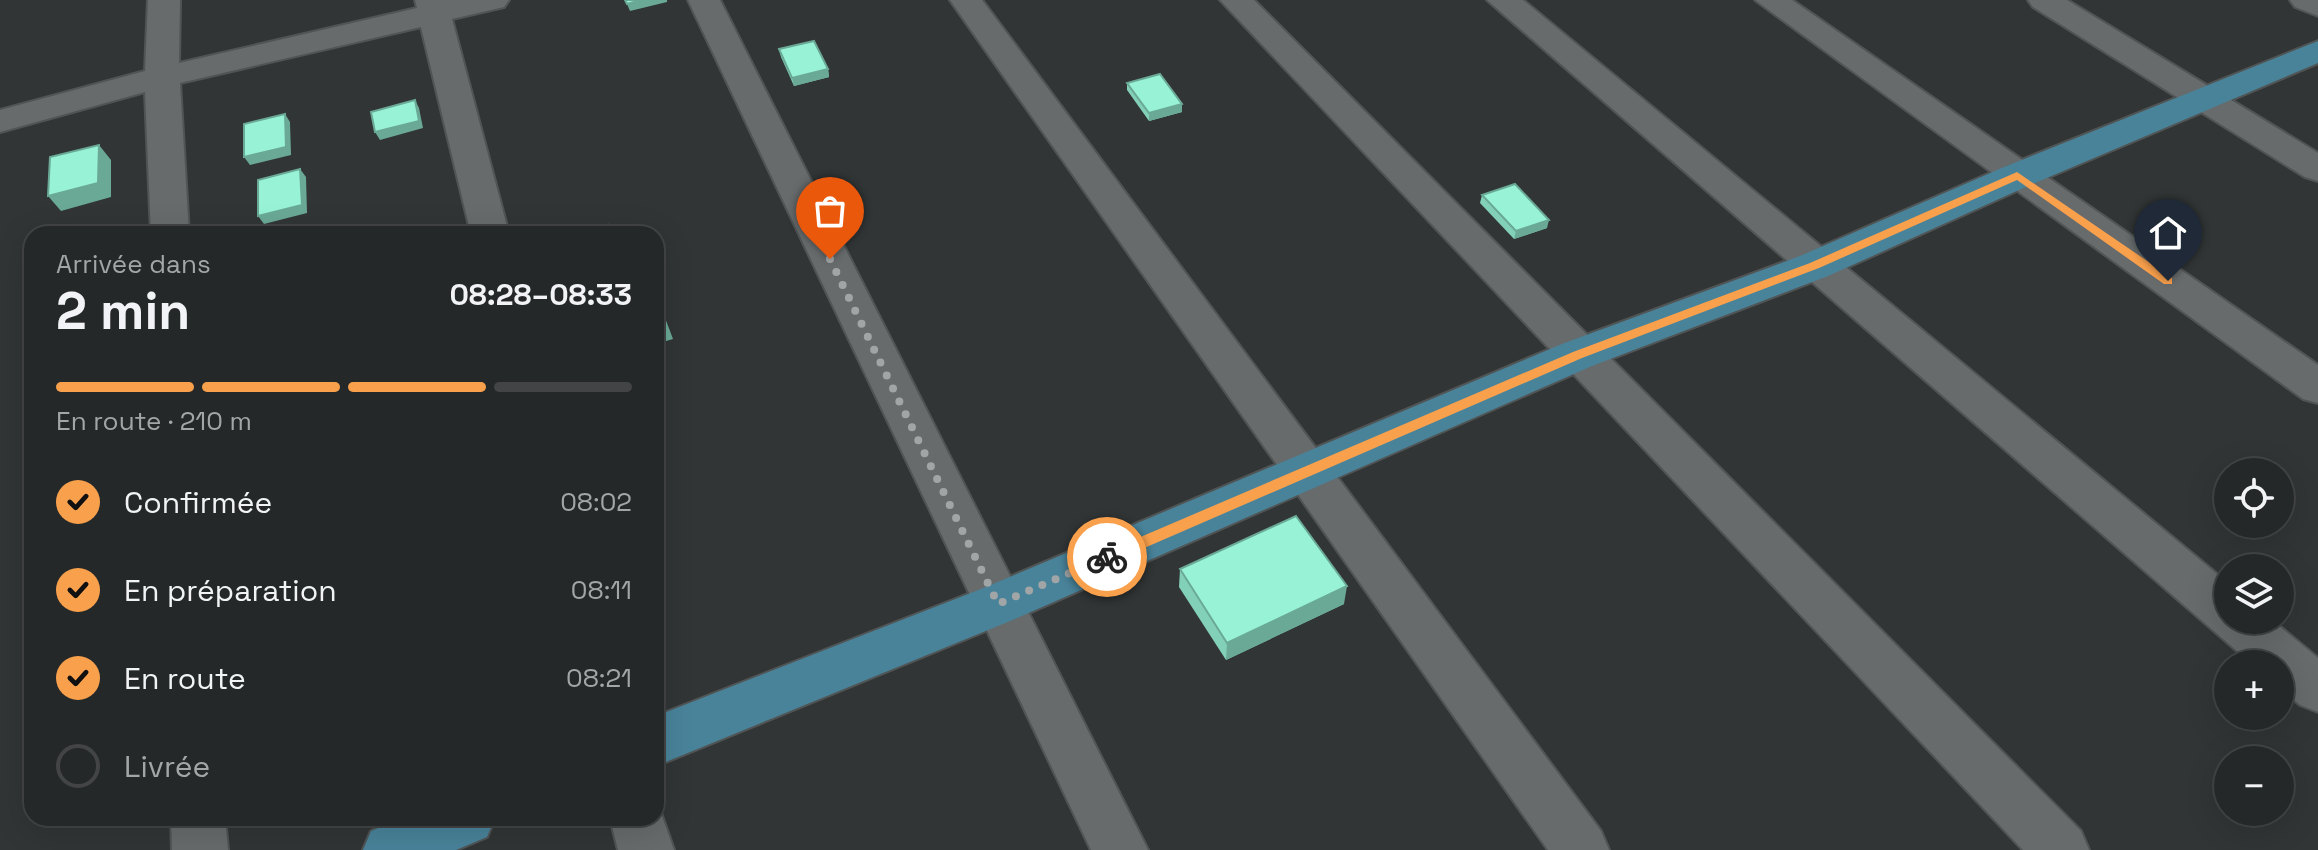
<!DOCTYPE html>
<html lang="fr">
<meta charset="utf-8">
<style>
:root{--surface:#252828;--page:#2d3030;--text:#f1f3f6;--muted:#a3a6a8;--line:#424445;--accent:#f9a04c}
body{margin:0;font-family:"Space Grotesk",sans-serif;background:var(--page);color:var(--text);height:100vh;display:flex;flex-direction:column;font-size:30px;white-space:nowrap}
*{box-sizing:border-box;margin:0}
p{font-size:26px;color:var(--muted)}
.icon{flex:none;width:44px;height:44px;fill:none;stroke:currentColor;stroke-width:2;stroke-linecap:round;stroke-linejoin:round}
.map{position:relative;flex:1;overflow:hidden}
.drawer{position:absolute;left:24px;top:226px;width:640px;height:600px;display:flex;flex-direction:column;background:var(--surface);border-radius:24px;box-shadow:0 8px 32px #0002,0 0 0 2px var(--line)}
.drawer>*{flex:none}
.tools{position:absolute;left:2214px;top:458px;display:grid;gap:16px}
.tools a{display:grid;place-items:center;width:80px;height:80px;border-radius:50%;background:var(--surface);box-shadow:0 8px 32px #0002,0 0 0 2px var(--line);font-size:40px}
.pin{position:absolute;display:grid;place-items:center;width:68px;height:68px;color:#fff;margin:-82px -34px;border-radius:50% 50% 50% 0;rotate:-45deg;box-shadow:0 0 8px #0007}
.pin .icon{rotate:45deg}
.courier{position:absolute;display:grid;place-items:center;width:80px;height:80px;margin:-40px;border:6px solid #f9a04c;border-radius:50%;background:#fff;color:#222;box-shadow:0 2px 10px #0007}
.headline em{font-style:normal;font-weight:700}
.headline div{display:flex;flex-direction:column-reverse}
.headline{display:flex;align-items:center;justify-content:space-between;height:136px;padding:0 32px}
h1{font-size:52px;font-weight:700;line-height:60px}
.bar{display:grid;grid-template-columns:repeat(4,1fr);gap:12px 8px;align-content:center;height:96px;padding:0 32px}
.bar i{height:10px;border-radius:6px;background:var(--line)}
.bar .on{background:var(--accent)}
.bar p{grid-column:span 4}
ol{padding:0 32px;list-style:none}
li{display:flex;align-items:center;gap:24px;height:88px}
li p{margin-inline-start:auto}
li .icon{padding:8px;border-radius:50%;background:var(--accent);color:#111;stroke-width:4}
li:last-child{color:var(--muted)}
li i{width:44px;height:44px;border:4px solid var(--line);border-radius:50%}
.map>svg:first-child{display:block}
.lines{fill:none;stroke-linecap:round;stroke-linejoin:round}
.street-casing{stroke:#505454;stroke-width:4}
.primary-casing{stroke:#505454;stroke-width:4}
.street{fill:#676b6c;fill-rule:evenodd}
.primary{fill:#49839a;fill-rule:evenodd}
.wall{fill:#83d0b8}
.shaded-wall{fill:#6aa996}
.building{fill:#98f2d6;stroke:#6aa996;stroke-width:2}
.route{fill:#f9a04c}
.done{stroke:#a1a5a5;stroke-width:8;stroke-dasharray:0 14.4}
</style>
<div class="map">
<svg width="2318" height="850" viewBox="0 0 2318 850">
<rect width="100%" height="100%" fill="#313535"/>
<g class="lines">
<!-- street casing -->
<g class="street-casing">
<g id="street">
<path d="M148 0H180L179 63 417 8 415 0H509L504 7 452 19 509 234H471L421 27 180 83 189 234H151L145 92 0 132V110L145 71Z"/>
<path d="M688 0H720L1148 850H1091Z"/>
<path d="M950 0H982L1601 831 1609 850H1548Z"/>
<path d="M1220 0H1254L2081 831 2089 850H2023Z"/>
<path d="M1487 0H1523L2228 583V620H2272L2318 658V712L2300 705 2280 688V664H2252Z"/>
<path d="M1755 0H1792L2318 365V403L2303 399Z"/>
<path d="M2028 0H2067L2318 153V181L2305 177 2033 7Z"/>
<path d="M2290 0H2318V16L2295 7Z"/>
<path d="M656 799 674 850H618L610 818H656Z"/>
<path d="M171 818H225L228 850H172Z"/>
</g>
</g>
<!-- primary casing -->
<g class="primary-casing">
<g id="primary">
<path d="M2318 41V63L2030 185 1828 276 1592 366 1015 619 656 766V716L981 589 1562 344 1800 256 2004 167Z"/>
<path d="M402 818H495L487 837 456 850H363L371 831Z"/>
</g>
</g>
<!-- street -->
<use href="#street" class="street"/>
<!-- primary -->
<use href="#primary" class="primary"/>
</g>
<!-- wall -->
<g class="wall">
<path d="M779 49 828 69 829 77 794 86 781 57Z"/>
<path d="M1127 83 1182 112 1149 121 1127 90Z"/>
<path d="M1482 195 1547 228 1514 239 1480 203Z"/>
<path d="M1180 569 1344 604 1226 660 1179 587Z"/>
</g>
<!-- shaded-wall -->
<g class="shaded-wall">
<path d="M641 0H667V2L630 11 627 4Z"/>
<path d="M828 69 829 77 794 86 792 78Z"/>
<path d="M415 100 419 108 423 128 380 140 375 132Z"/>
<path d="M1182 104V112L1149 121V113Z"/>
<path d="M285 114 290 122 291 155 250 165 244 157Z"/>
<path d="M99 145 111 160V197L61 211 48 196Z"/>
<path d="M300 169 306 177 307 213 264 224 258 216Z"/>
<path d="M1549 220 1547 228 1514 239 1516 231Z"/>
<path d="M656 294 673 339 656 344Z"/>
<path d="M1347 586 1344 604 1226 660 1227 643Z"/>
</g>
<!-- building -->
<g class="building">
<path d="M625 0H641L627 4Z"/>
<path d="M814 41 828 69 792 78 779 49Z"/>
<path d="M1160 74 1182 104 1149 113 1127 83Z"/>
<path d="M415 100 419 121 375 132 371 112Z"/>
<path d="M285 114 286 147 244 157V124Z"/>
<path d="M99 145 98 183 48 196 50 157Z"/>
<path d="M300 169 302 205 258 216V180Z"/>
<path d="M1515 184 1549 220 1516 231 1482 195Z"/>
<path d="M608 225 611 234H576Z"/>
<path d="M656 296 666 325 656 328Z"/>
<path d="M1296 516 1347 586 1227 643 1180 569Z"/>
</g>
<!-- route -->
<path class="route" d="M2017 172 2172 278V284H2164L2017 180 1819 268 1582 358 1112 562 1107 563 1100 557 1103 553 1573 352 1810 263Z"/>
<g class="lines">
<!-- done -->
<path class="done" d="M830 259 998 604 1107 557"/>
</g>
</svg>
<div class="tools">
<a><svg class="icon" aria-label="locate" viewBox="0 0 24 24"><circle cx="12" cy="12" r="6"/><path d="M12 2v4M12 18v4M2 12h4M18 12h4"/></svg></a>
<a><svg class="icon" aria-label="layers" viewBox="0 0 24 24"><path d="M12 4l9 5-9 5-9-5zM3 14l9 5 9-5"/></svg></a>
<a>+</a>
<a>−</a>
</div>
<div class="pin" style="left:830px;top:259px;background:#ea580c"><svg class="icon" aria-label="bag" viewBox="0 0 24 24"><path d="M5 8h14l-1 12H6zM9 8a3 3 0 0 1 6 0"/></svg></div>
<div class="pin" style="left:2168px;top:281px;background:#1f2937"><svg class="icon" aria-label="home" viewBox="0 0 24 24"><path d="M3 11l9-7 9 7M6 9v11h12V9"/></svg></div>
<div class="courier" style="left:1107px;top:557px"><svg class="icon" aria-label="bike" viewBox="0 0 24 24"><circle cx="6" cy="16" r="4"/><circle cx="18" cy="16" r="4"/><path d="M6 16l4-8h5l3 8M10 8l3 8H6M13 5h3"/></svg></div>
<section class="drawer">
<div class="headline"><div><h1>2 min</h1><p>Arrivée dans</p></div><em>08:28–08:33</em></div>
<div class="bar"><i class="on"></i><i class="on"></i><i class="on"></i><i></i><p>En route · 210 m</p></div>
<ol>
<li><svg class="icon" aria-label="check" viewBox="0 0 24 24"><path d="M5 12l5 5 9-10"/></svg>Confirmée<p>08:02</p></li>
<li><svg class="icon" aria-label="check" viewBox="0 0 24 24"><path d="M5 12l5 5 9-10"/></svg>En préparation<p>08:11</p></li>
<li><svg class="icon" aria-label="check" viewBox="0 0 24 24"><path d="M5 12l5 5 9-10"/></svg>En route<p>08:21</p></li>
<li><i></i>Livrée</li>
</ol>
</section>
</div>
